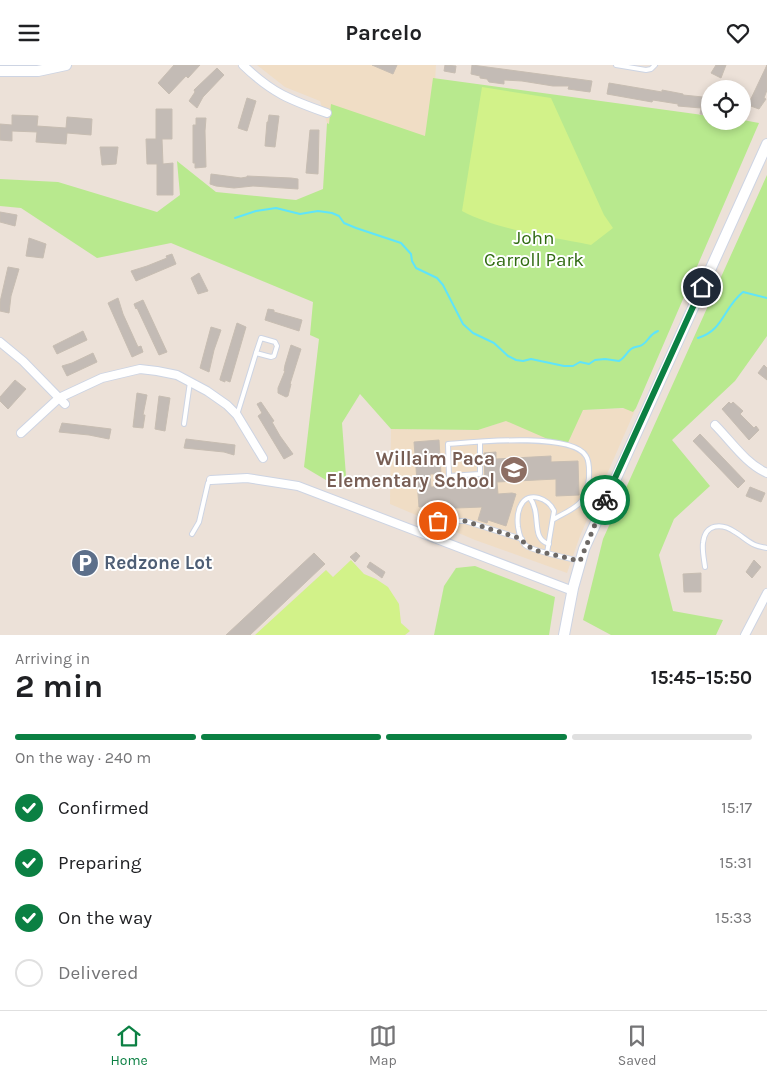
<!DOCTYPE html>
<meta charset="utf-8">
<style>
:root{--surface:#fff;--page:#f2f2f2;--text:#202124;--muted:#757577;--line:#e0e0e0;--accent:#0b8043}
body{margin:0;font-family:Karla,sans-serif;background:var(--page);color:var(--text);height:100vh;display:flex;flex-direction:column;font-size:19px;white-space:nowrap}
*{box-sizing:border-box;margin:0}
p{font-size:16px;color:var(--muted)}
.icon{flex:none;width:28px;height:28px;fill:none;stroke:currentColor;stroke-width:2;stroke-linecap:round;stroke-linejoin:round}
.map{position:relative;height:570px;overflow:hidden}
.sheet{display:flex;flex-direction:column;background:var(--surface);flex:1}
.sheet>*{flex:none}
.tools{position:absolute;left:701px;top:15px;display:grid;gap:10px}
.tools a{display:grid;place-items:center;width:50px;height:50px;border-radius:50%;background:var(--surface);box-shadow:0 2px 8px #0003;font-size:25px}
.pin{position:absolute;display:grid;place-items:center;width:42px;height:42px;color:#fff;margin:-21px;border:2px solid #fff;border-radius:50%;box-shadow:0 1px 5px #0007}
.courier{position:absolute;display:grid;place-items:center;width:50px;height:50px;margin:-25px;border:4px solid #0b8043;border-radius:50%;background:#fff;color:#222;box-shadow:0 1px 6px #0007}
.head em{font-style:normal;font-weight:700}
.head div{display:flex;flex-direction:column-reverse}
.head{display:flex;align-items:center;justify-content:space-between;height:85px;padding:0 15px}
h1{font-size:32px;font-weight:700;line-height:38px}
.bar{display:grid;grid-template-columns:repeat(4,1fr);gap:8px 5px;align-content:center;height:60px;padding:0 15px}
.bar i{height:6px;border-radius:4px;background:var(--line)}
.bar .selected{background:var(--accent)}
.bar p{grid-column:span 4}
ol{padding:0 15px;list-style:none}
li{display:flex;align-items:center;gap:15px;height:55px}
li p{margin-inline-start:auto}
li .icon{padding:5px;border-radius:50%;background:var(--accent);color:#fff;stroke-width:4}
li:last-child{color:var(--muted)}
li i{width:28px;height:28px;border:2px solid var(--line);border-radius:50%}
header{display:flex;justify-content:space-between;align-items:center;height:65px;padding:0 15px;background:var(--surface);font-size:22px;font-weight:700}
.dock{display:flex;justify-content:space-around;align-items:center;height:70px;border-top:1px solid var(--line);background:var(--surface);font-size:14px;color:var(--muted)}
.dock a{display:grid;justify-items:center;gap:2px}
.dock .selected{color:var(--accent)}
.map>svg:first-child{display:block}
.education{fill:#f0ddc5}
.green{fill:#b8e98e}
.pitch{fill:#d2f289}
.lines{fill:none;stroke-linecap:round;stroke-linejoin:round}
.stream{stroke:#5fe4fa;stroke-width:2}
.building{fill:#c3bbb5;stroke:#c7bdb2}
.lane-casing{stroke:#cdd4e3;stroke-width:6}
.street-casing{stroke:#cdd4e3;stroke-width:10}
.secondary-casing{stroke:#cdd4e3;stroke-width:12}
.lane{stroke:#fff;stroke-width:4}
.street{stroke:#fff;stroke-width:8}
.secondary{stroke:#fff;stroke-width:10}
.done{stroke:#6d6966;stroke-width:5;stroke-dasharray:0 9}
.route{stroke:#0b8043;stroke-width:6}
.labels{text-anchor:middle;dominant-baseline:central;stroke-width:4;stroke-linejoin:round;paint-order:stroke}
.park-label{font-size:19px;fill:#306b12;stroke:#fff}
.education-label{font-size:19px;font-weight:bold;fill:#785e54;stroke:#fff;text-anchor:end}
.service-label{font-size:19px;font-weight:bold;fill:#4e5e75;stroke:#fff;text-anchor:start}
</style>
<header><svg class="icon" aria-label="menu" viewBox="0 0 24 24"><path d="M4 6h16M4 12h16M4 18h16"/></svg>Parcelo<svg class="icon" aria-label="heart" viewBox="0 0 24 24"><path d="M12 20l-8-8c-3-5 5-10 8-4 3-6 11-1 8 4z"/></svg></header>
<div class="map">
<svg width="767" height="570" viewBox="0 0 767 570">
<rect width="100%" height="100%" fill="#ece1d8"/>
<!-- education -->
<g class="education">
<path d="M257 0H436L435 17 462 146 388 89 327 58 320 36 285 22Z"/>
<path d="M636 343 580 471 567 508 475 475 390 439 391 364 478 365 533 347Z"/>
</g>
<!-- green -->
<g class="green">
<path d="M433 13 710 51V56L743 55 759 58 636 343 633 347 623 343 583 345 566 382 506 356 478 365 391 364 360 329 342 358 346 411 341 424 304 402 319 274 310 270 313 237 171 178 97 193 21 143 0 141V114L58 117 157 147 180 130 177 96 216 127 296 135 323 124 327 58 329 59 331 39 425 71Z"/>
<path d="M767 110V271L735 316 672 375 710 421 674 454 659 490 673 546 723 555 716 570H611L583 555 603 474Z"/>
<path d="M475 501 555 532 549 570H434L444 521 456 503Z"/>
</g>
<!-- pitch -->
<g class="pitch">
<path d="M482 22 551 33 604 150 613 163 591 180C552 172 497 165 462 146Z"/>
<path d="M351 495 364 509 376 514 388 522 399 539 401 558 410 566 405 570H255L326 505 333 512Z"/>
</g>
<g class="lines">
<!-- stream -->
<g class="stream">
<path d="M235 153 256 146 276 143 300 149 318 146 332 148 339 151 344 158 356 163 401 178 411 189 412 196 416 203 437 213 443 220 463 259 473 268 494 278 508 291 516 295 523 296 531 294 564 301H573L580 297 589 299 595 295 605 294 619 296C625 293 626 288 631 284 635 281 639 282 642 280 650 275 648 270 658 266"/>
<path d="M698 273C724 265 723 243 743 227L767 233"/>
</g>
</g>
<!-- building -->
<g class="building">
<path d="M174 0H200L188 13 186 11 169 29 158 18Z"/>
<path d="M372 0H397L393 9Z"/>
<path d="M445 0 456 1 455 8 444 6Z"/>
<path d="M472 0 592 16 590 27 568 24 569 21H553L522 16 504 15V19L489 17 487 14 480 13V11L471 9Z"/>
<path d="M716 0H726L721 13 711 8Z"/>
<path d="M767 0V25L764 33 766 34 759 44 748 40Z"/>
<path d="M217 3 224 10 203 32 197 43 189 36 195 27 194 25Z"/>
<path d="M609 18 662 27V25L683 29V30L703 32 710 34V42H709L707 50 700 49 701 43 678 41V39L653 35 652 37 607 29Z"/>
<path d="M247 33 256 36 247 66 238 63Z"/>
<path d="M156 44H172V74H162L163 99 173 98V130H157V99H147L146 74H156Z"/>
<path d="M12 50 38 51 37 61 66 63 67 52 92 54 91 70 67 68 66 79 36 77 37 67 12 66V76L0 75V59L12 60Z"/>
<path d="M269 50 279 51 275 82 265 81 267 57H268Z"/>
<path d="M196 53H206L205 66 206 102 195 103V98H193V60H196Z"/>
<path d="M310 65H319L318 109 306 108Z"/>
<path d="M100 82H118L116 99 102 100Z"/>
<path d="M211 109 241 113 247 112V111L291 113 298 114V124L253 121 234 123 216 121 210 119Z"/>
<path d="M0 147 17 150 15 161 0 157Z"/>
<path d="M29 173 46 179 43 193 26 191Z"/>
<path d="M172 189 176 199 136 216 131 206 147 201 167 193 166 191Z"/>
<path d="M8 202 19 204 11 231 9 248 0 246V237Z"/>
<path d="M199 208 208 226 198 229 191 213Z"/>
<path d="M118 233 123 249 138 282 141 281 143 287 132 292 108 238Z"/>
<path d="M143 235 167 287 159 290 137 243 136 244 134 239Z"/>
<path d="M268 244 274 245V247L302 255 299 266 265 255Z"/>
<path d="M237 258 246 262 230 317 225 315V317L220 315V314Z"/>
<path d="M211 262 221 265 214 285 209 307 200 303Z"/>
<path d="M83 266 87 275 57 289 53 281Z"/>
<path d="M291 280 301 284 290 319H291L288 331 286 332 278 328V323L285 306H284L285 300Z"/>
<path d="M93 288 97 297 67 311 62 301 72 298Z"/>
<path d="M764 300 767 303V315L758 308Z"/>
<path d="M15 315 26 324 8 344 0 336V332Z"/>
<path d="M137 328 147 330 143 350H145L143 363 133 362Z"/>
<path d="M159 331 170 333 165 366 155 364Z"/>
<path d="M261 337 274 356 272 357 280 371 293 389 284 394 258 351 262 348 257 339Z"/>
<path d="M729 337 731 339 733 337 743 346 740 349 754 363 756 361 759 365 749 375 722 344Z"/>
<path d="M62 358 111 364 109 374 89 370 59 367Z"/>
<path d="M700 369 745 416 738 423 693 376Z"/>
<path d="M186 374 235 380 234 390 224 387 184 383Z"/>
<path d="M439 375 441 409H430L431 422 485 419 484 388 496 387V394L551 391V397L578 396 579 430 556 431V414L497 417 498 429 512 428 516 429 506 461 488 455 487 458 478 455 482 442 431 444V441L419 442 414 377Z"/>
<path d="M750 422 765 428 761 437 746 431Z"/>
<path d="M356 487 360 491 355 497 350 492Z"/>
<path d="M314 488 325 499 250 570H226Z"/>
<path d="M754 495 761 502 752 513 746 507Z"/>
<path d="M370 497 385 507 382 513 367 502Z"/>
<path d="M701 508V527H684L683 509Z"/>
</g>
<g class="lines">
<!-- lane casing -->
<g class="lane-casing">
<g id="lane">
<path d="M616 0 646 5 651 4 655 0"/>
<path d="M261 273 275 277 277 281 274 291 271 292 256 288Z"/>
<path d="M237 350 256 288"/>
<path d="M184 359 190 317"/>
<path d="M480 377V409L449 411 448 379C474 377 572 367 586 391 590 397 589 407 589 413 586 441 575 442 554 454"/>
<path d="M530 433C542 449 530 474 549 479"/>
<path d="M438 456H465L522 474"/>
<path d="M192 469 199 457 208 418 211 416"/>
<path d="M547 488 554 446C549 434 529 425 521 440 517 447 517 454 518 462 519 468 521 476 525 480 531 486 569 493 580 496"/>
<path d="M705 502C704 494 702 485 703 478 705 458 722 458 735 467 742 471 748 477 755 480 759 482 763 482 767 483"/>
</g>
</g>
<!-- street casing -->
<g class="street-casing">
<g id="street">
<path d="M243 0C272 28 290 35 327 48"/>
<path d="M0 277 23 296 65 339"/>
<path d="M715 360C731 376 746 399 767 408"/>
<path d="M21 368 59 333 102 313 140 304 157 306 177 310 207 326 227 340 237 350 263 393"/>
<path d="M211 415 247 413 298 421 573 526"/>
<path d="M745 570 767 528"/>
</g>
</g>
<!-- secondary casing -->
<g class="secondary-casing">
<g id="secondary">
<path d="M0 6H38L66 0"/>
<path d="M564 570 573 523 584 484 767 79"/>
</g>
</g>
<!-- lane -->
<use href="#lane" class="lane"/>
<!-- street -->
<use href="#street" class="street"/>
<!-- secondary -->
<use href="#secondary" class="secondary"/>
</g>
<g class="lines">
<!-- done -->
<path class="done" d="M438 456H465L522 474 525 480 538 486 580 496 605 435"/>
<!-- route -->
<path class="route" d="M605 435 702 222"/>
</g>
<!-- icons -->
<defs>
<g id="school-disc" transform="scale(1.4375)"><circle r="9.5" fill="#8d6e63" stroke="#fff"/><path d="M0-5L7-2L0 1L-7-2ZM-4 1L0 2.5L4 1V4Q0 6-4 4Z" fill="#fff"/></g>
<g id="parking-disc" transform="scale(1.4375)"><circle r="9.5" fill="#5c6f8a" stroke="#fff"/><path d="M-3.5-5.5H1a3.5 3.5 0 0 1 0 7H-1V5.5H-3.5ZM-1-3.4V-.6H.8a1.4 1.4 0 0 0 0-2.8Z" fill="#fff"/></g>
</defs>
<g fill-rule="evenodd">
<use href="#school-disc" x="514" y="405"/>
<use href="#parking-disc" x="85" y="498"/>
</g>
<g class="labels">
<!-- park labels -->
<g class="park-label">
<text x="534" y="173">John<tspan x="534" dy="22">Carroll Park</tspan></text>
</g>
<!-- education labels -->
<g class="education-label">
<text x="495" y="394">Willaim Paca<tspan x="495" dy="22">Elementary School</tspan></text>
</g>
<!-- service labels -->
<g class="service-label">
<text x="104" y="498">Redzone Lot</text>
</g>
</g>
</svg>
<div class="tools">
<a><svg class="icon" aria-label="locate" viewBox="0 0 24 24"><circle cx="12" cy="12" r="6"/><path d="M12 2v4M12 18v4M2 12h4M18 12h4"/></svg></a>
</div>
<div class="pin" style="left:438px;top:456px;background:#ea580c"><svg class="icon" aria-label="bag" viewBox="0 0 24 24"><path d="M5 8h14l-1 12H6zM9 8a3 3 0 0 1 6 0"/></svg></div>
<div class="pin" style="left:702px;top:222px;background:#1f2937"><svg class="icon" aria-label="home" viewBox="0 0 24 24"><path d="M3 11l9-7 9 7M6 9v11h12V9"/></svg></div>
<div class="courier" style="left:605px;top:435px"><svg class="icon" aria-label="bike" viewBox="0 0 24 24"><circle cx="6" cy="16" r="4"/><circle cx="18" cy="16" r="4"/><path d="M6 16l4-8h5l3 8M10 8l3 8H6M13 5h3"/></svg></div>
</div>
<section class="sheet">
<div class="head"><div><h1>2 min</h1><p>Arriving in</p></div><em>15:45–15:50</em></div>
<div class="bar"><i class="selected"></i><i class="selected"></i><i class="selected"></i><i></i><p>On the way · 240 m</p></div>
<ol>
<li><svg class="icon" aria-label="check" viewBox="0 0 24 24"><path d="M5 12l5 5 9-10"/></svg>Confirmed<p>15:17</p></li>
<li><svg class="icon" aria-label="check" viewBox="0 0 24 24"><path d="M5 12l5 5 9-10"/></svg>Preparing<p>15:31</p></li>
<li><svg class="icon" aria-label="check" viewBox="0 0 24 24"><path d="M5 12l5 5 9-10"/></svg>On the way<p>15:33</p></li>
<li><i></i>Delivered</li>
</ol>
</section>
<nav class="dock">
<a class="selected"><svg class="icon" aria-label="home" viewBox="0 0 24 24"><path d="M3 11l9-7 9 7M6 9v11h12V9"/></svg>Home</a>
<a><svg class="icon" aria-label="map" viewBox="0 0 24 24"><path d="M3 6l6-2 6 2 6-2v14l-6 2-6-2-6 2zM9 4v14M15 6v14"/></svg>Map</a>
<a><svg class="icon" aria-label="saved" viewBox="0 0 24 24"><path d="M7 4h10v16l-5-4-5 4z"/></svg>Saved</a>
</nav>
